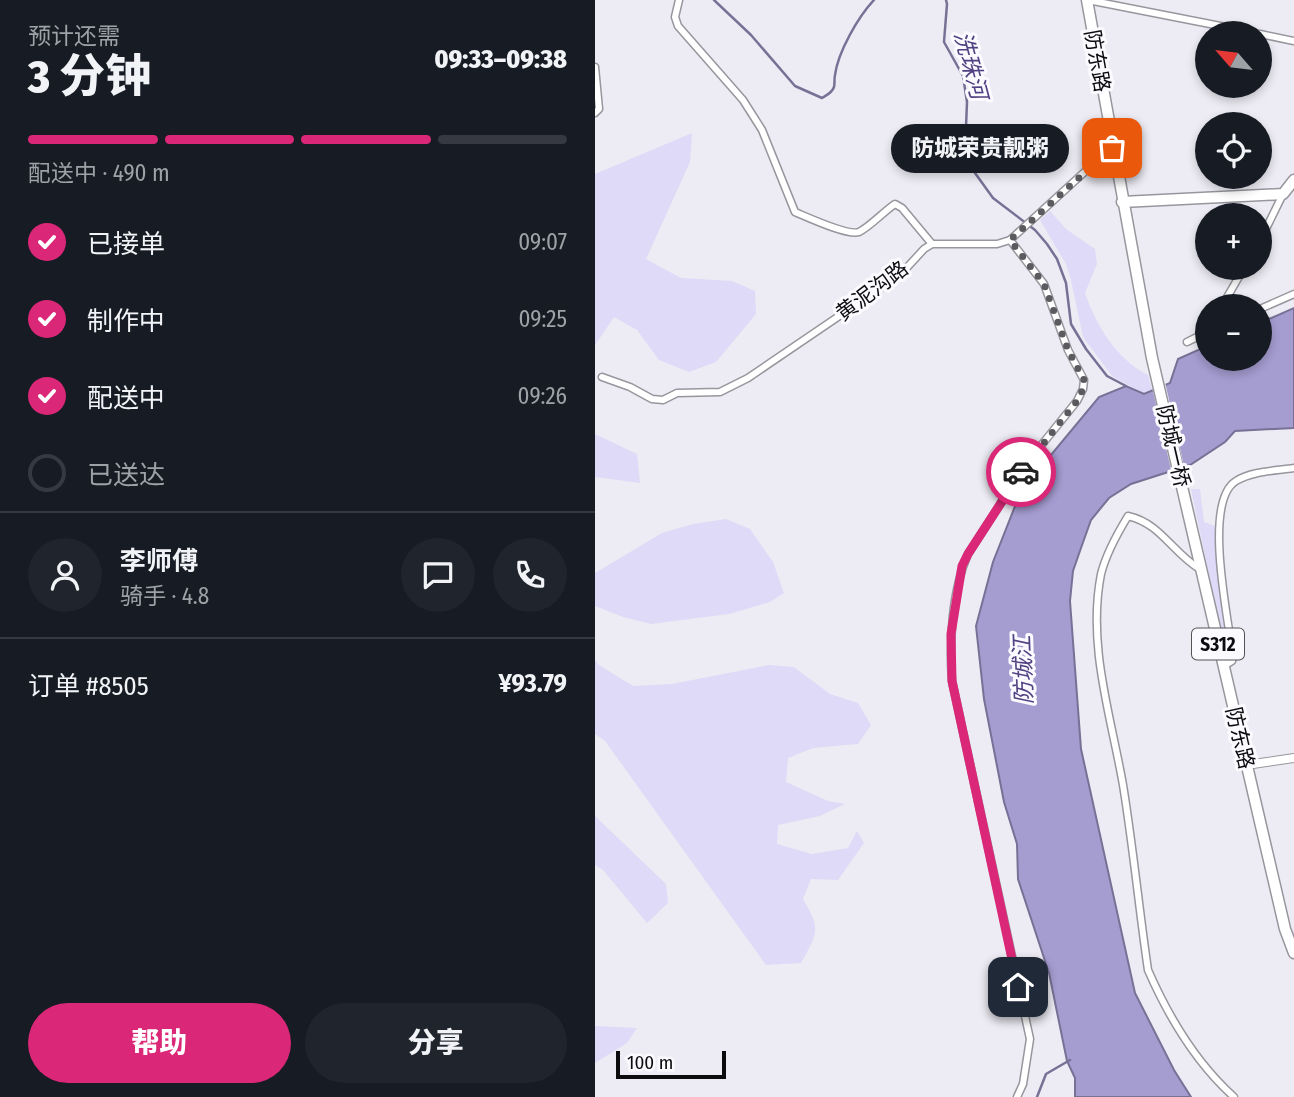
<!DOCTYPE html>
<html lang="zh">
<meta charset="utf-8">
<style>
:root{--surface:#171b24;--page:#20242c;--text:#f1f3f6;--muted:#9ea1a6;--line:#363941;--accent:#db2777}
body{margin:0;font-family:"Fira Sans Condensed","Noto Sans SC",sans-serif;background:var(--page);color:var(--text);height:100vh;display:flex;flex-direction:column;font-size:26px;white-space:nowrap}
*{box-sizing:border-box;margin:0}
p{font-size:23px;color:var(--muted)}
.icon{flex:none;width:38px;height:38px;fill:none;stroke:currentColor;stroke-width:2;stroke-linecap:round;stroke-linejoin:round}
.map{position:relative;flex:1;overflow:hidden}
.drawer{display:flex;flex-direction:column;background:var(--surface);width:595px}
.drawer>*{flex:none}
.needle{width:46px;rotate:298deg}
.controls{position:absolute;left:600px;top:21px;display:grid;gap:14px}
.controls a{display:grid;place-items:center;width:77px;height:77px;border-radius:50%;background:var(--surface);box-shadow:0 4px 10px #0003;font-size:35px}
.scale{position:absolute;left:21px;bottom:18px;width:110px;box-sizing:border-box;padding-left:7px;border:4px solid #0c0c0e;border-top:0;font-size:19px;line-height:24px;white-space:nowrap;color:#0c0c0e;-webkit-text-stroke:5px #fafaff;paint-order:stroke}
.pin{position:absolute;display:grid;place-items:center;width:60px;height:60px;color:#fff;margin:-30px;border-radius:14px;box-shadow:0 4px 10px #0006}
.courier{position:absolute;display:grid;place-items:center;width:70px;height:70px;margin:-35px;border:5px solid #db2777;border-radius:50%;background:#fff;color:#222;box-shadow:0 2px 9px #0007}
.bubble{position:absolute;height:49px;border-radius:24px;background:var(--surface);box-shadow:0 4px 10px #0003;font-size:23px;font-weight:800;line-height:49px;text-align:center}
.head em{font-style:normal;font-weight:800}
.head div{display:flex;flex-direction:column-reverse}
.head{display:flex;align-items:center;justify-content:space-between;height:119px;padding:0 28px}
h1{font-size:46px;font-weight:800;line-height:52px}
.bar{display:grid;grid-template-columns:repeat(4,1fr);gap:10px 7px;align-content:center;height:84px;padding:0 28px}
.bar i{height:9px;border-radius:5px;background:var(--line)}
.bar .selected{background:var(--accent)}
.bar p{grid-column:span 4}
.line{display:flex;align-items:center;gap:18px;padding:0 28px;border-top:2px solid var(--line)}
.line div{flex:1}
.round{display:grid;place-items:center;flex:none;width:74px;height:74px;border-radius:37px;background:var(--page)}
ol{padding:0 28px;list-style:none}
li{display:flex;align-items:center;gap:21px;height:77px}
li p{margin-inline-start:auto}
li .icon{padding:7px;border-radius:50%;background:var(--accent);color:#fff;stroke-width:4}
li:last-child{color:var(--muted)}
li i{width:38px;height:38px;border:4px solid var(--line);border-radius:50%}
.action{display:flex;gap:14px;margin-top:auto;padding:14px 28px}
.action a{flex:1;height:80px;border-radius:42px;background:var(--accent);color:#fff;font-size:28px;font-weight:800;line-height:80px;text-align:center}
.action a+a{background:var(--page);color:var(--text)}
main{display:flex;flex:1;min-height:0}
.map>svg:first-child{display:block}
.green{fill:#dedaf7}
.water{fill:#a59cd0;stroke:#777196;stroke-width:2}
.pier{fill:#edecf4}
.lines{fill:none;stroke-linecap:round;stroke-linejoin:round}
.stream{stroke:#777196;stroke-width:2.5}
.minor-casing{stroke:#97969d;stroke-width:9}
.tertiary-casing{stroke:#97969d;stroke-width:10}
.primary-casing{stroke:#97969d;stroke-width:13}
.minor{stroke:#fff;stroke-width:6}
.tertiary{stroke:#fff;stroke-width:8}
.primary{stroke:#fff;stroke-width:10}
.done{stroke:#5b5a5e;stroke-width:7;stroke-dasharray:0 12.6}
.route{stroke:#db2777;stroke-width:9}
.labels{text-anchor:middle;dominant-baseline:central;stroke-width:6;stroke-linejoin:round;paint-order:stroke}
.shield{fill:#fafaff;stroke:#535356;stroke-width:2}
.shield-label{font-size:19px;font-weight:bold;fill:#0c0c0e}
.street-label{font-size:21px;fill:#0c0c0e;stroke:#fafaff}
.water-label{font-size:23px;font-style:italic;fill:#514182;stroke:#fafaff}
</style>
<main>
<section class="drawer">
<div class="head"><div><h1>3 分钟</h1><p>预计还需</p></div><em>09:33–09:38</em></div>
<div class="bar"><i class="selected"></i><i class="selected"></i><i class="selected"></i><i></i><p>配送中 · 490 m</p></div>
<ol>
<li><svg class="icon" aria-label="check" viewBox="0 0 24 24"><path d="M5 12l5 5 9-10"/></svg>已接单<p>09:07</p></li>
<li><svg class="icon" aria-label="check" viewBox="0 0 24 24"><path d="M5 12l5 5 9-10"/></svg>制作中<p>09:25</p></li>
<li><svg class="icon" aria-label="check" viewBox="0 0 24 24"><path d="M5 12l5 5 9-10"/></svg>配送中<p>09:26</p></li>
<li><i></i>已送达</li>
</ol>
<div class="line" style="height:126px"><a class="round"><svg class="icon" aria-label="person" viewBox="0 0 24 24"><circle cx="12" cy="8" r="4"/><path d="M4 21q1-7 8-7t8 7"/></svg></a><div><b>李师傅</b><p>骑手 · 4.8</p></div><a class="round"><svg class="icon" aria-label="chat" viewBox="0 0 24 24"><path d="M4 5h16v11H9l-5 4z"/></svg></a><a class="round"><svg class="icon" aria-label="phone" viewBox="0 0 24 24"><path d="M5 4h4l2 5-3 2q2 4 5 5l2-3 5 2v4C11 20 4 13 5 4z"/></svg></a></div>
<div class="line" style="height:91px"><div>订单 #8505</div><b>¥93.79</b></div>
<div class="action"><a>帮助</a><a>分享</a></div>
</section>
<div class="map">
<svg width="699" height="1097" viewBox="0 0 699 1097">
<rect width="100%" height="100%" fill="#edecf4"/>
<!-- green -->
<g class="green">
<path d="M97 133 95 162 51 259 86 278 137 281 160 291 161 314 121 362 94 372 64 360 42 330 19 317 0 345V174Z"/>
<path d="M455 211 471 229 500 249 502 264 490 293C501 325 521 359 553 375L557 390 549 394 517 376 488 337 476 280 471 264 445 220Z"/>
<path d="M0 434 42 454 45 483 0 477Z"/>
<path d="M596 489H605L609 522 620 526V550L630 636H627Z"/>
<path d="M131 519 155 529 178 562 189 593 175 602 134 614 56 624 28 617 0 606V573L67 533 98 524Z"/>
<path d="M0 660 4 665 38 686 77 684 174 665 199 667 235 694 263 703 276 725 263 744 218 748 193 758 191 782 233 801 250 804 225 816 183 825 182 844 217 854 253 848 262 831 269 843 243 880 216 879 208 899C226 930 223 932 206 963L171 965 10 741 0 734Z"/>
<path d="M0 816 71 884 73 903 52 923 8 870 0 865Z"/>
<path d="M0 1026 42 1028 32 1043 0 1063Z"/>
</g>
<!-- water -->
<path class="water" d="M699 308V428L640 431 630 442 595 465 536 484 514 498 496 520 486 548 478 571 475 601 486 749 540 993 579 1070 596 1097H480V1078L472 1061 454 973 423 879 422 844 409 802 389 699 381 626 398 562 426 491 504 397 531 386 549 394 575 383 583 359 612 346V359H665V323Z"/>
<!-- pier -->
<path class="pier" d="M570 382 590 470 577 474 557 387Z"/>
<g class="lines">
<!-- stream -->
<g class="stream">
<path d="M119 0 156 35 200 86 227 98C232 95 237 93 239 87 240 83 239 79 240 75 243 52 263 17 279 0"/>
<path d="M351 0 352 4 349 42 368 76 372 102 371 127 380 173 398 198 440 230 452 244 462 259 471 283 476 324 491 349 512 376 531 386"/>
<path d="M442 1097 451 1074 475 1060"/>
</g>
<!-- minor casing -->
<g class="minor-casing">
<g id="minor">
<path d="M84 0 80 17 83 26 148 100 167 130 200 212C212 217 253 236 264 232 276 226 288 212 300 204L307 208 337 244"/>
<path d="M493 0 661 33"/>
<path d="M665 34 699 41"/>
<path d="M0 67 4 109 0 113"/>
<path d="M415 240 449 284 473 350 489 380 488 389 482 401 432 463 373 554C357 590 354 642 357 681L435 1039 428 1084 422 1097"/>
<path d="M665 241 688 194"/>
<path d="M627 306 649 268"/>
<path d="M665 309 699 294"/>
<path d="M592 342 612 332"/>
<path d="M7 377 35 387 57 399 68 400 82 393 125 392 153 378 306 274 329 249 337 244H402L415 240 517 147"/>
<path d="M606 570C576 552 567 524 533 516 522 534 511 554 506 574 492 645 516 716 528 785 538 846 544 909 553 970 574 1018 600 1062 639 1097"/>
<path d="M629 666 637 661 638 657C634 622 607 502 641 481 657 471 680 471 699 468"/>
</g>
</g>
<!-- tertiary casing -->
<g class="tertiary-casing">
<path id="tertiary" d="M651 765 699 758"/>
</g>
<!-- primary casing -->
<g class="primary-casing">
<g id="primary">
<path d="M492 0 557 358 690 929 699 953"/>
<path d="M527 202 688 194 699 180"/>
</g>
</g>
<!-- minor -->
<use href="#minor" class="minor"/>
<!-- tertiary -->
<use href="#tertiary" class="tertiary"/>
<!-- primary -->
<use href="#primary" class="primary"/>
</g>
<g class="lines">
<!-- done -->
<path class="done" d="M426 472 482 401 488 389 489 380 473 350 449 284 415 240 517 148"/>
<!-- route -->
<path class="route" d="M423 987 357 681 356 634 367 566 373 554 426 472"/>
</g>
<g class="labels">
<!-- shield labels -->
<rect class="shield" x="597" y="628.5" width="52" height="31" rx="5"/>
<g class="shield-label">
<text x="623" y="644">S312</text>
</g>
<!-- street labels -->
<g class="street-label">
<text transform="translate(502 61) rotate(80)">防东路</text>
<text transform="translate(277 291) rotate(-37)">黄泥沟路</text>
<text transform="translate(578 446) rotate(77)">防城一桥</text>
<text transform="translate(645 738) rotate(77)">防东路</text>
</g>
<!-- water labels -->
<g class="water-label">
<text transform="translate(376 65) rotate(75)">洗珠河</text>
<text transform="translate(428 670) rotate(-92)">防城江</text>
</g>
</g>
</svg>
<div class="controls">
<a><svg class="needle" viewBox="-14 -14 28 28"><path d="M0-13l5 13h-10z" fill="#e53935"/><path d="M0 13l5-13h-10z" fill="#9ea1a6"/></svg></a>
<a><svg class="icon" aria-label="locate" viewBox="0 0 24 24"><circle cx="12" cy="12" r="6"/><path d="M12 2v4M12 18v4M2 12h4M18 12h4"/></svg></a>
<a>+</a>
<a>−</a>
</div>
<div class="scale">100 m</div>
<div class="pin" style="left:517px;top:148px;background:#ea580c"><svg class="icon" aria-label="bag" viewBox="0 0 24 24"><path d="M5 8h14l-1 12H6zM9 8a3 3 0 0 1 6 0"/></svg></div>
<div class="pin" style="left:423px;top:987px;background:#1f2937"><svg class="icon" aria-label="home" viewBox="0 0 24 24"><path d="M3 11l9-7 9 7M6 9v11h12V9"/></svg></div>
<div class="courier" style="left:426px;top:472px"><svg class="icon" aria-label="car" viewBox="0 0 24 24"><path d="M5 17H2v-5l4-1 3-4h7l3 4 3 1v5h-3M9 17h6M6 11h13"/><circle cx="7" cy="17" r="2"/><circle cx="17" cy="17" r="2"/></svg></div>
<div class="bubble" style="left:296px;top:124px;width:178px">防城荣贵靓粥</div>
</div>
</main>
